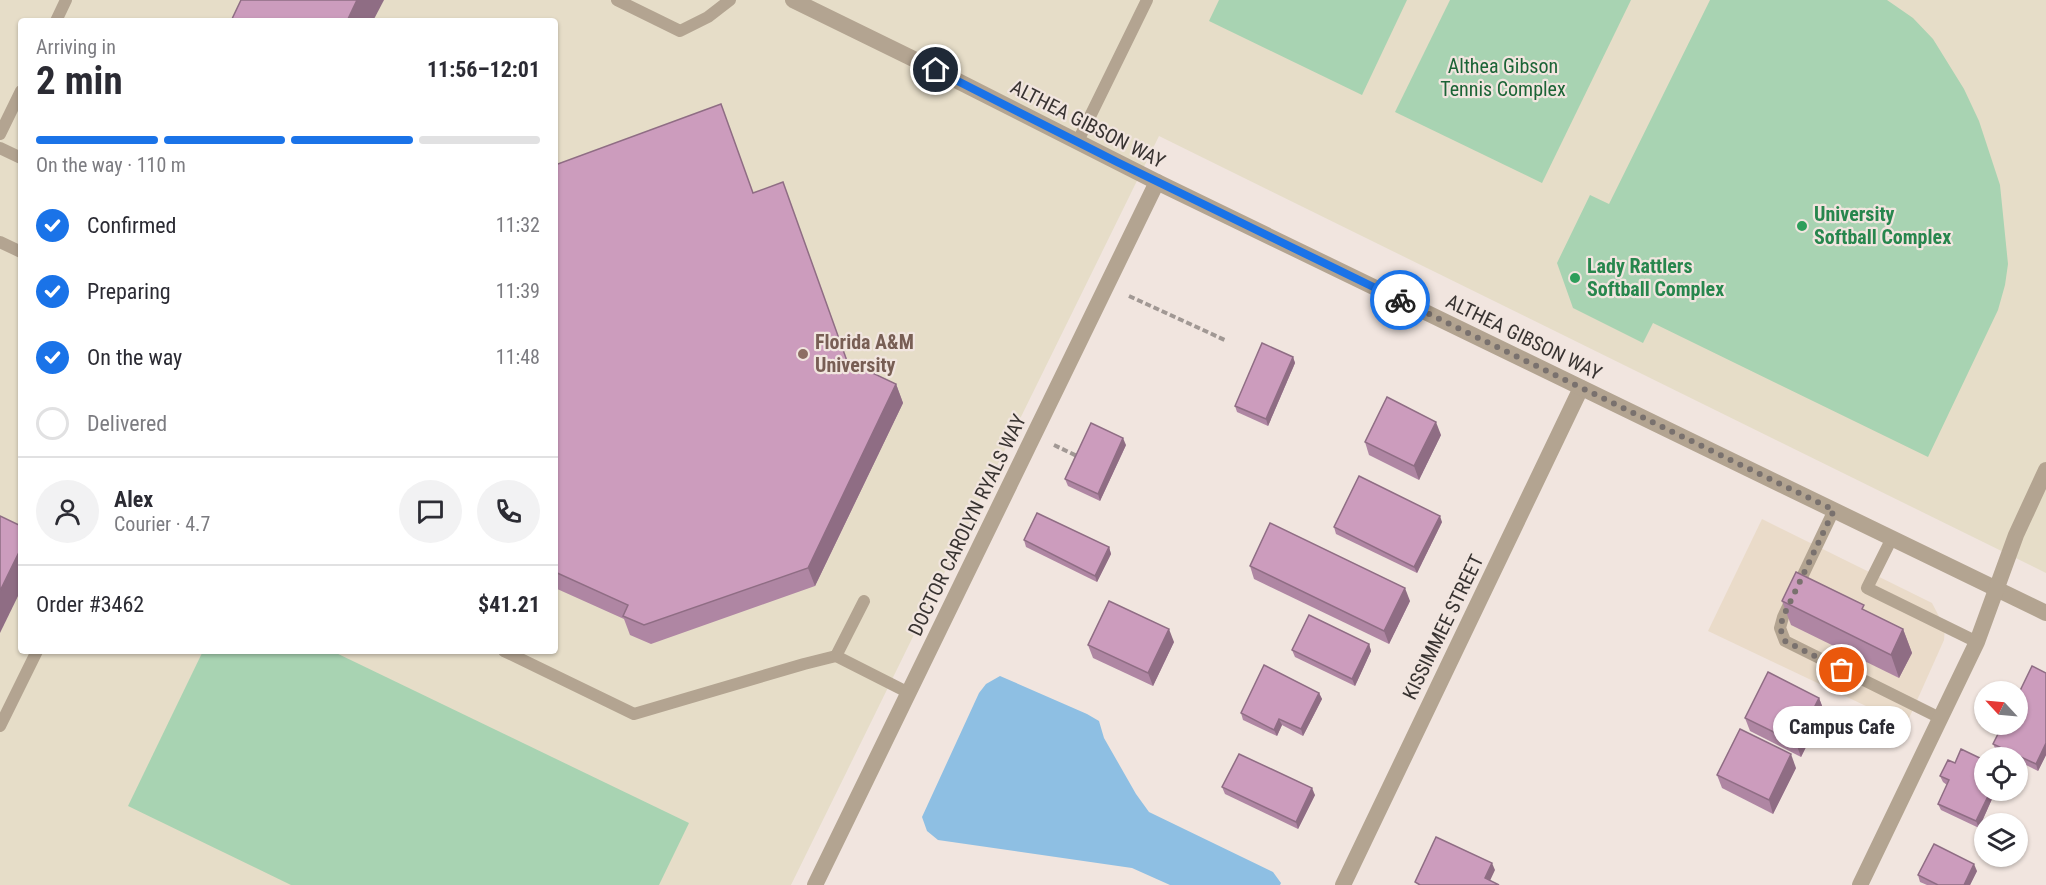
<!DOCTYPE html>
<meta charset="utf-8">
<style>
:root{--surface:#fff;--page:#f2f2f3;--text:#2b2b33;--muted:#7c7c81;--line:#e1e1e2;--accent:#1a73e8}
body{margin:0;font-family:"Roboto Condensed",sans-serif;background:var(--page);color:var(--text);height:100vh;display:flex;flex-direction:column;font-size:22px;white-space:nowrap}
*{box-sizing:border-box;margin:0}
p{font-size:20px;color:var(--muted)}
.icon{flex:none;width:33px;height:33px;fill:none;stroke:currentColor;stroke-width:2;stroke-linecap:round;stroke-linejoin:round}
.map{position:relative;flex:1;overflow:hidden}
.side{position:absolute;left:18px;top:18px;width:540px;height:636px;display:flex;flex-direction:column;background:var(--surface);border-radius:6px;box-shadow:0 2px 4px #0004}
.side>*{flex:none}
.needle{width:39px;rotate:296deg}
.fabs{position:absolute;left:1974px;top:681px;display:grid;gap:12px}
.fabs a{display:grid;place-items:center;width:54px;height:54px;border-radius:50%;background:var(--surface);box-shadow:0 2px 4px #0004;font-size:30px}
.pin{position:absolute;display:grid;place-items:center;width:51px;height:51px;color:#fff;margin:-26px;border:3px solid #fff;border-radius:50%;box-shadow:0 2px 6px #0007}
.courier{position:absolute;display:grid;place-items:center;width:60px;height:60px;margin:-30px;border:4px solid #1a73e8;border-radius:50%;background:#fff;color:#222;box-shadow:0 2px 8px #0007}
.bubble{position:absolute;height:42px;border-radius:21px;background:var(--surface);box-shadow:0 2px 4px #0004;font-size:20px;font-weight:700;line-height:42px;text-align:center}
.summary em{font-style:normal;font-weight:700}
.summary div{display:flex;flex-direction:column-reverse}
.summary{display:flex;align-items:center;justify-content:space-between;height:102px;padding:0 18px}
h1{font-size:39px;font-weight:700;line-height:45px}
.bar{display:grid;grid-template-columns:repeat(4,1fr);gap:9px 6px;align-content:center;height:72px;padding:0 18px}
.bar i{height:8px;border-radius:4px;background:var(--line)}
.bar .active{background:var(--accent)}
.bar p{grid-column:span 4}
.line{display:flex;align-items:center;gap:15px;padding:0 18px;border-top:2px solid var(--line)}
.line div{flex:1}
.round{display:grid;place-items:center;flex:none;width:63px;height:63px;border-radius:32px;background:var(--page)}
ol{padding:0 18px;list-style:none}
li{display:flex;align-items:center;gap:18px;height:66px}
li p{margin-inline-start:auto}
li .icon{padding:6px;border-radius:50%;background:var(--accent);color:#fff;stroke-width:4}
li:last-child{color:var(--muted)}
li i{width:33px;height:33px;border:3px solid var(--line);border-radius:50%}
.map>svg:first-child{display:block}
.commercial{fill:#eadbc9}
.education{fill:#e6ddc8;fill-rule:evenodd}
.green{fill:#a8d3b2}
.water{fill:#8ebfe3}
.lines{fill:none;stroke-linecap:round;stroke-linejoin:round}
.path{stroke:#a19894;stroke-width:4;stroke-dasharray:6 3;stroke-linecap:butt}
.service{stroke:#b3a491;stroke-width:12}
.minor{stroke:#b3a491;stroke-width:16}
.tertiary{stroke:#b3a491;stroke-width:16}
.wall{fill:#af86a3}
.shaded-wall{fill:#8f6d84}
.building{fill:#cc9cbd;stroke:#8f6d84;stroke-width:1.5}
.done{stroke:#79716e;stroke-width:6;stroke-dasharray:0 10.8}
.route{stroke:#1a73e8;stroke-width:8}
.leisure-dot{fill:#2e9e5b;stroke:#f1e5df;stroke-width:2}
.education-dot{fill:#8d6e63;stroke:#f1e5df;stroke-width:2}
.labels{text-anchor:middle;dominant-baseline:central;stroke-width:4.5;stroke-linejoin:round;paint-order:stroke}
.park-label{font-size:20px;fill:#1b6436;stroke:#f1e5df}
.street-label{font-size:20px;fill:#383331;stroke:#f1e5df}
.leisure-label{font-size:20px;font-weight:bold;fill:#27864d;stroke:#f1e5df;text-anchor:start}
.education-label{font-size:20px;font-weight:bold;fill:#785e54;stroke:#f1e5df;text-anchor:start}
</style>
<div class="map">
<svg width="2046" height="885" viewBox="0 0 2046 885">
<rect width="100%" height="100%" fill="#f1e5df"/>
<!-- commercial -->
<path class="commercial" d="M1762 519 1932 603 1945 628 1944 640 1906 725 1708 631Z"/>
<!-- education -->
<path class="education" d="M0 0H2046V573L1159 136 791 885H0ZM21 21H555V651H21Z"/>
<!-- green -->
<g class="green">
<path d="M1219 0H1407L1362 95 1209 21Z"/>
<path d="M1450 0H1631L1542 183 1395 112Z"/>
<path d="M1710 0H1887L1913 18 1933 39 1964 89 1979 121 2000 185 2008 264 2005 285 1998 310 1928 457 1653 323 1643 343 1573 308 1557 263 1590 195 1609 204Z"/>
<path d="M203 651H332L689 823 659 885H291L128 806Z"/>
</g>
<!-- water -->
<path class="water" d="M1000 676 1087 714 1099 721 1104 738 1136 794 1149 812 1273 872 1281 883 1280 885H1170L1132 868 938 840 927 831 922 817 979 693 986 684Z"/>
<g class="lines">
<!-- path -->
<g class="path">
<path d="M1129 296 1227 341"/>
<path d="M1054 445 1079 457"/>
</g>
<!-- service -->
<g class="service">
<path d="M617 0 680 31 708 17 730 0"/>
<path d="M56 21 66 0"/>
<path d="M0 134 21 91"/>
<path d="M1077 143 1147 0"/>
<path d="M0 148 21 158"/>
<path d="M0 242 21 252"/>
<path d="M1834 510 1783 617 1780 628 1785 641 1940 718"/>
<path d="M1892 538 1867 588 1977 642"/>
<path d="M504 651 634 714 804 664 836 656 909 693"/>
<path d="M836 656 864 601"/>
<path d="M0 726 37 651"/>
</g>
<!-- minor -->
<g class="minor">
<path d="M815 885 1157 182"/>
<path d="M1343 885 1581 388"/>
</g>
<!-- tertiary -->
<g class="tertiary">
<path d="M793 0 936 70 1157 182 2046 613"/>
<path d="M1860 885 1977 642 2016 535 2046 470"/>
</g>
</g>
<!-- wall -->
<g class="wall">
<path d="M555 165 753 193 848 361 896 384 903 403 815 586 651 644 630 635 624 619 555 588Z"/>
<path d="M1293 357 1295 363 1268 426 1237 412 1235 406Z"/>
<path d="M1441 435 1419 480 1369 455 1365 442Z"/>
<path d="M1126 445 1100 501 1068 486 1065 479Z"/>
<path d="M1442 522 1417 573 1336 534 1334 527Z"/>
<path d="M1024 540 1109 547 1111 554 1097 582 1026 547Z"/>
<path d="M1250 566 1410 601 1389 644 1254 579Z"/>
<path d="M1782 601 1865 611 1903 629 1912 653 1899 678 1791 625Z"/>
<path d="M1174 642 1153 686 1093 658 1088 645Z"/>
<path d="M1369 644 1371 651 1355 686 1295 657 1292 650Z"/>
<path d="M2046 673V755L2038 771 2018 761V758H2010L1996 750 1993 744Z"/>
<path d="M1319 693 1322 699 1303 736 1282 725 1277 736 1243 720 1241 713Z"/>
<path d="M1819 698 1824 711 1801 757 1750 731 1745 718Z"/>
<path d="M1955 763 1984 790H1996L1979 828 1941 810 1938 804 1947 785 1943 782 1940 776Z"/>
<path d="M1796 768 1773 814 1722 788 1717 775Z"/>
<path d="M1222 787 1315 795 1298 829 1225 794Z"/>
<path d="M1977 871 1970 885H1927L1920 882 1918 875Z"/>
</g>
<!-- shaded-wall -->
<g class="shaded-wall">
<path d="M357 0H384L373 21H347Z"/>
<path d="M1293 357 1295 363 1268 426 1266 419Z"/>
<path d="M896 384 903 403 815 586 808 568Z"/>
<path d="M1436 422 1441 435 1419 480 1414 466Z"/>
<path d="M1123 438 1126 445 1100 501 1098 494Z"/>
<path d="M1440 516 1442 522 1417 573 1414 567Z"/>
<path d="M1109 547 1111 554 1097 582 1095 576Z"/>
<path d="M21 548V590L0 633V591Z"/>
<path d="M1405 588 1410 601 1389 644 1384 631Z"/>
<path d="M1169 629 1174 642 1153 686 1148 673Z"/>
<path d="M1903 629 1912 653 1899 678 1891 655Z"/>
<path d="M1369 644 1371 651 1355 686 1352 679Z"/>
<path d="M1319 693 1322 699 1303 736 1301 729Z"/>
<path d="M1819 698 1824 711 1801 757 1796 743Z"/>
<path d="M1279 719 1282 725 1277 736 1274 730Z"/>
<path d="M2046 743V755L2038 771 2036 764Z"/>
<path d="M1791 754 1796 768 1773 814 1769 800Z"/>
<path d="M1312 788 1315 795 1298 829 1296 822Z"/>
<path d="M1991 790H1996L1979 828 1976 821Z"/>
<path d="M1492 863 1495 870 1488 885 1485 878Z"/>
<path d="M1974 864 1977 871 1970 885H1964Z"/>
</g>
<!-- building -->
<g class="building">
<path d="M241 0H357L347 21H231Z"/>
<path d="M721 104 753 193 783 182 847 361 896 384 808 568 644 625 623 616 628 605 555 572V165Z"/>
<path d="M1262 343 1293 357 1266 419 1235 406Z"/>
<path d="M1387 397 1436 422 1414 466 1365 442Z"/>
<path d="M1091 423 1123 438 1098 494 1065 479Z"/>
<path d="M1359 476 1440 516 1414 567 1334 527Z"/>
<path d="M1037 513 1109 547 1095 576 1024 540Z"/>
<path d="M0 516 21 526V548L0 591Z"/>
<path d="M1270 523 1405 588 1384 631 1250 566Z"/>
<path d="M1796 572 1864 605 1862 609 1903 629 1891 655 1782 601Z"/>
<path d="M1109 601 1169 629 1148 673 1088 645Z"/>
<path d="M1309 615 1369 644 1352 679 1292 650Z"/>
<path d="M1264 665 1319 693 1301 729 1279 719 1274 730 1241 713Z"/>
<path d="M2032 666 2046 673V743L2036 764 1993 744 2003 724H2018V695Z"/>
<path d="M1768 672 1819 698 1796 743 1745 718Z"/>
<path d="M1740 729 1791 754 1769 800 1717 775Z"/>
<path d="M1961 749 1984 760V790H1991L1976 821 1938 804 1949 780 1940 776 1948 760 1955 763Z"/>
<path d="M1239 754 1312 788 1296 822 1222 787Z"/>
<path d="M1436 837 1492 863 1485 878 1499 885H1420L1415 882Z"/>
<path d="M1934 844 1974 864 1964 885H1938L1918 875Z"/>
</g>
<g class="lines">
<!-- done -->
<path class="done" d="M1400 300 1834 510 1783 617 1780 628 1785 641 1842 670"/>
<!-- route -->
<path class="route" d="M936 70 1117 162 1400 300"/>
</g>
<!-- markers -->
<g class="leisure-dot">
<circle cx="1802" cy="226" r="6"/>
<circle cx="1575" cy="278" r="6"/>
</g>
<circle class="education-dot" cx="803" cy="354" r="6"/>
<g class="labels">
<!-- park labels -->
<g class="park-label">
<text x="1503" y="66">Althea Gibson<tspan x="1503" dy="23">Tennis Complex</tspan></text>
</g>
<!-- street labels -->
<g class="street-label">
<text transform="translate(1088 124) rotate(27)">ALTHEA GIBSON WAY</text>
<text transform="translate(1524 337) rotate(26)">ALTHEA GIBSON WAY</text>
<text transform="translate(967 525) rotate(-64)">DOCTOR CAROLYN RYALS WAY</text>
<text transform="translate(1443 627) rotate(-64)">KISSIMMEE STREET</text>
</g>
<!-- leisure labels -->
<g class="leisure-label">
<text x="1814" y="214">University<tspan x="1814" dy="23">Softball Complex</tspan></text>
<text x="1587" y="266">Lady Rattlers<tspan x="1587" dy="23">Softball Complex</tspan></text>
</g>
<!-- education labels -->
<g class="education-label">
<text x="815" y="342">Florida A&amp;M<tspan x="815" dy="23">University</tspan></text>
</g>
</g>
</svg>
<div class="fabs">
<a><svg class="needle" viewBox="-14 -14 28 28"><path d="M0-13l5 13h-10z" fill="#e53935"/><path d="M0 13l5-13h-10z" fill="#7c7c81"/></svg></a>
<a><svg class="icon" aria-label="locate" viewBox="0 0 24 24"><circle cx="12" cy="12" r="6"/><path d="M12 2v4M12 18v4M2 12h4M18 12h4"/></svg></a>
<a><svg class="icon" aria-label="layers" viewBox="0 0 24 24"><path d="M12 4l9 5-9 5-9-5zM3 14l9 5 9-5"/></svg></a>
</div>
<div class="pin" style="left:1842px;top:670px;background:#ea580c"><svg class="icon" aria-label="bag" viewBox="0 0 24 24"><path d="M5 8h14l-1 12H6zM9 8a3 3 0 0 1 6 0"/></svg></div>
<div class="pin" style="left:936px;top:70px;background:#1f2937"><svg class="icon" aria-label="home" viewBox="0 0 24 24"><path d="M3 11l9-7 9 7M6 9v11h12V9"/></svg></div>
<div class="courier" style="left:1400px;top:300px"><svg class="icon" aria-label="bike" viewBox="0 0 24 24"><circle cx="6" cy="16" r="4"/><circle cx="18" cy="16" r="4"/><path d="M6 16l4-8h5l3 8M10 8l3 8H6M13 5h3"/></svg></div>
<div class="bubble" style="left:1773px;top:706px;width:138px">Campus Cafe</div>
<section class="side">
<div class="summary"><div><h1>2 min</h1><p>Arriving in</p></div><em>11:56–12:01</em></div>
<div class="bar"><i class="active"></i><i class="active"></i><i class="active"></i><i></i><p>On the way · 110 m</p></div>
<ol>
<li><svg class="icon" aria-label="check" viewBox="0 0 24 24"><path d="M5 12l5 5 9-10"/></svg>Confirmed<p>11:32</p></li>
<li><svg class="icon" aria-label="check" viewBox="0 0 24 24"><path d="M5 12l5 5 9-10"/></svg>Preparing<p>11:39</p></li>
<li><svg class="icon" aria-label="check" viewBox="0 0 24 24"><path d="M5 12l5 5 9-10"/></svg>On the way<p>11:48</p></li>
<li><i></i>Delivered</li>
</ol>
<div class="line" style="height:108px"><a class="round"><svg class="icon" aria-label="person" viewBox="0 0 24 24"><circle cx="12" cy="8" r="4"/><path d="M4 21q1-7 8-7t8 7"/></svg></a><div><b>Alex</b><p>Courier · 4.7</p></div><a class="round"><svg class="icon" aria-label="chat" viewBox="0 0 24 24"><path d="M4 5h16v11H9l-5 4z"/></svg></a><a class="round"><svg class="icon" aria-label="phone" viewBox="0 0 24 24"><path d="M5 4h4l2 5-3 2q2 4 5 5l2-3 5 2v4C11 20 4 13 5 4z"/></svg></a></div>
<div class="line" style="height:78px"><div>Order #3462</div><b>$41.21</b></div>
</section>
</div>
